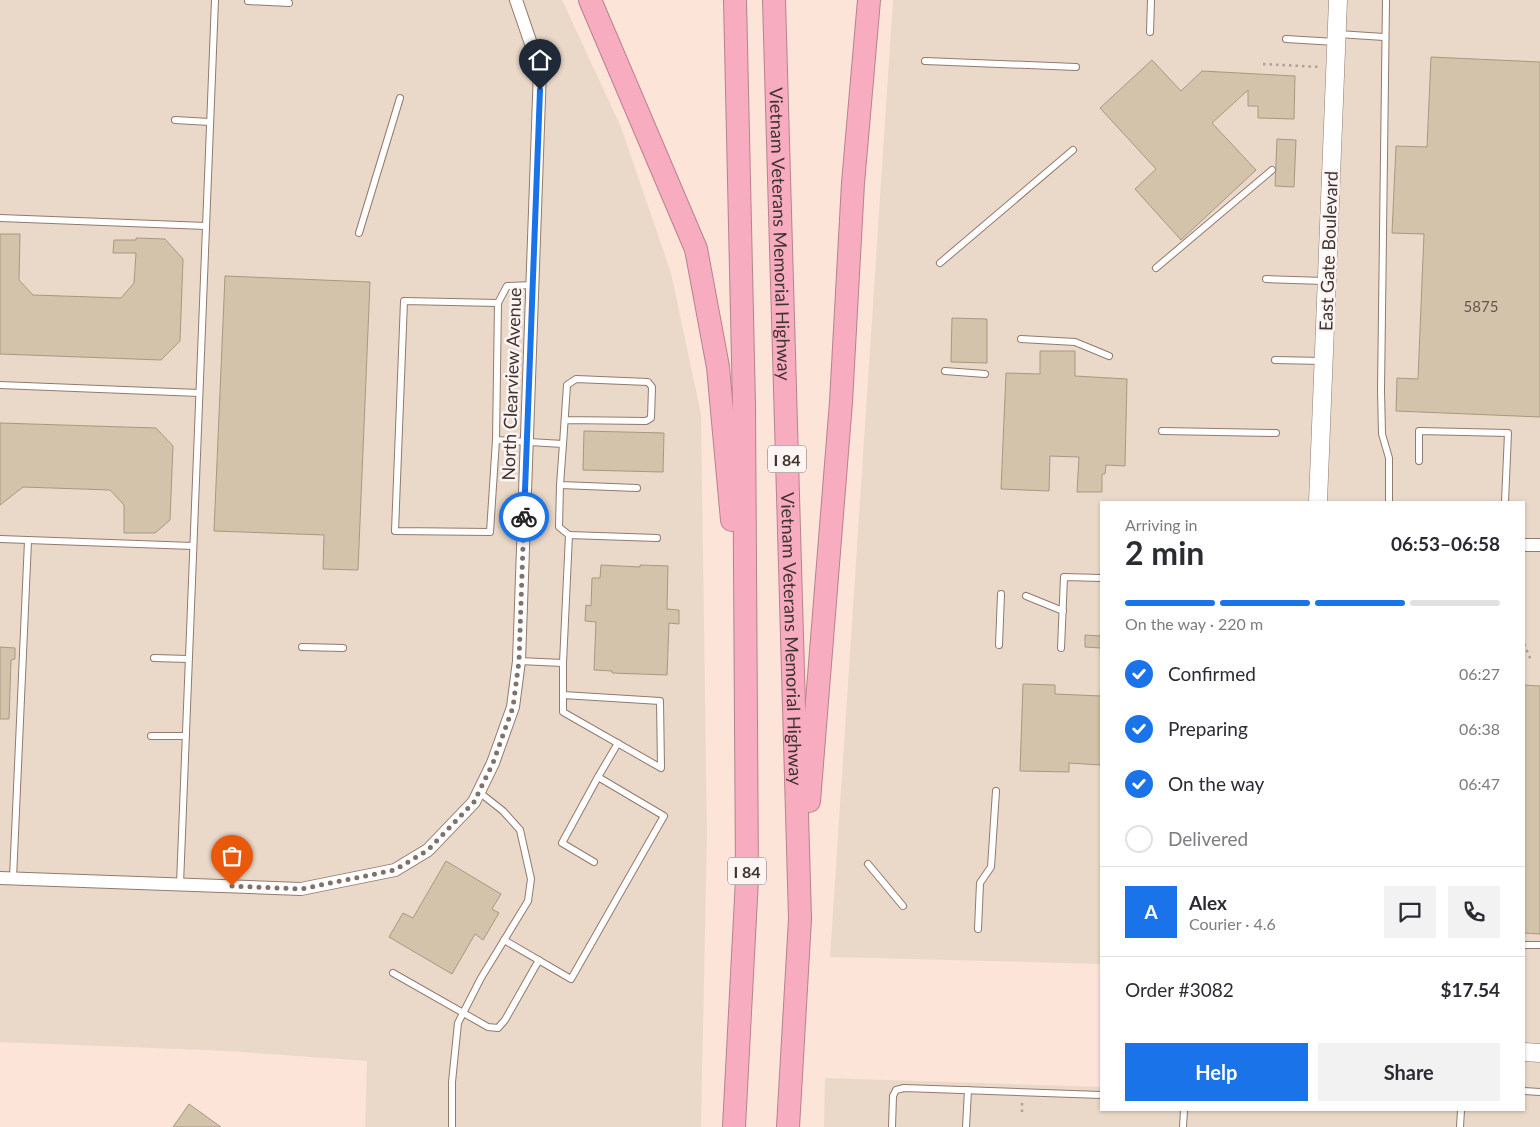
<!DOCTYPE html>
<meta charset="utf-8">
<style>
:root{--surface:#fff;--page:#f2f2f3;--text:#2b2b33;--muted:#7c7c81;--line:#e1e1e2;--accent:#1a73e8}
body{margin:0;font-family:Lato,sans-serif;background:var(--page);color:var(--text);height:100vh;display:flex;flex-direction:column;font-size:19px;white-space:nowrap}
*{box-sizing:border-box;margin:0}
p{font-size:16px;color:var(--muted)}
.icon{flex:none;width:28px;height:28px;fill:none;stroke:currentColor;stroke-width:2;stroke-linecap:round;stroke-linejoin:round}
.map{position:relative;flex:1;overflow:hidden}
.details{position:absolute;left:1100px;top:501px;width:425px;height:610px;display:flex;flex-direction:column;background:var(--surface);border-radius:0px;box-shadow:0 1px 4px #0004}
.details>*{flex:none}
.pin{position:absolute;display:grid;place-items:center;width:42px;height:42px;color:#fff;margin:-51px -21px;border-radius:50% 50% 50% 0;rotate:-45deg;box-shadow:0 0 5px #0007}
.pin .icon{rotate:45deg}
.courier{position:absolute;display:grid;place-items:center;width:50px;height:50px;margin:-25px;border:4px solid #1a73e8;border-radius:50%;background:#fff;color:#222;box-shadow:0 1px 6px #0007}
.head em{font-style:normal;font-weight:700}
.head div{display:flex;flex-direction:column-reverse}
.head{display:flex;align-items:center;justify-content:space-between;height:85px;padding:0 25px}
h1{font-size:32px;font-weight:700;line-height:38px}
.bar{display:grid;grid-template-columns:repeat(4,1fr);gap:8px 5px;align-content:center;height:60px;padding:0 25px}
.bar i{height:6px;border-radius:4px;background:var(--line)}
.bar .current{background:var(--accent)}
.bar p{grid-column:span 4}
.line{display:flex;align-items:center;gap:12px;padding:0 25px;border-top:1px solid var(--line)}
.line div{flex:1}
.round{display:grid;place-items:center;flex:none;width:52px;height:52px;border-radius:0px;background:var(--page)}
ol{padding:0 25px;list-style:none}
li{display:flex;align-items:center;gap:15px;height:55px}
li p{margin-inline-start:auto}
li .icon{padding:5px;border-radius:50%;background:var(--accent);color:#fff;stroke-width:4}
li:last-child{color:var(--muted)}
li i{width:28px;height:28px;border:2px solid var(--line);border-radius:50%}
.button{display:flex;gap:10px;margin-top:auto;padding:10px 25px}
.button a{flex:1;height:58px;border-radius:0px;background:var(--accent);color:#fff;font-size:20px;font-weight:700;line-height:58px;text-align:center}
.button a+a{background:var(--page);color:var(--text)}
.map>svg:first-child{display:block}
.commercial{fill:#ead9c9}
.building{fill:#d3c3ab;stroke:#a89881}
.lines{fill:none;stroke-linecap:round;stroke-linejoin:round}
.lane-casing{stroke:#94796d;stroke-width:8}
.street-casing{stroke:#94796d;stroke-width:14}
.secondary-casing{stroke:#94796d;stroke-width:19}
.highway-casing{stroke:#b7828d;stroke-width:24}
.path{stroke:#b29f97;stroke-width:2.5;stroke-dasharray:2.5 4;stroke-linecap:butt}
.lane{stroke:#fff;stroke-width:6}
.street{stroke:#fff;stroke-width:12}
.secondary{stroke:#fff;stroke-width:18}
.highway{stroke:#f8acc0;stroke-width:22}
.done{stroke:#80716a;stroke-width:5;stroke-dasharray:0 9}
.route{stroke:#1a73e8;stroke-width:6}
.labels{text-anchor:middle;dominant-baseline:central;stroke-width:5;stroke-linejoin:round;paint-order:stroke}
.number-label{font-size:15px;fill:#63574d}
.shield{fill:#fcf5f3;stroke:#776d69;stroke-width:1}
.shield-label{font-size:16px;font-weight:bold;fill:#3e332e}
.street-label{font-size:18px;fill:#3e332e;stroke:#fcf5f3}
</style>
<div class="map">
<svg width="1540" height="1127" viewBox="0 0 1540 1127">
<rect width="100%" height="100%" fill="#fce4d9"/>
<!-- commercial -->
<g class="commercial">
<path d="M0 0H562L621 127 671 273 701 414 707 834 701 1127H365L367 1061 227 1051 0 1042Z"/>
<path d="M893 0H1540V1127H824L825 1078 1101 1087V1110H1524V502H1101V964L830 957Z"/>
</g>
<!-- building -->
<g class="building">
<path d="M1431 57 1540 62V417L1396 411 1397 378 1418 379 1424 234 1392 233 1396 146 1427 147Z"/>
<path d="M1152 60 1181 91 1202 71 1295 76 1294 119 1258 118V106H1248V90L1212 123 1256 170 1181 240 1135 189 1156 169 1100 108Z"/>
<path d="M1277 139 1296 140 1294 187 1275 186Z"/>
<path d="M0 234H20L19 280 33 295 121 298 134 283 136 253H113L114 240H136V238L165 239 183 259 180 341 161 360 0 354Z"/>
<path d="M225 276 370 282 358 570 323 569 324 535 214 531Z"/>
<path d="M952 318 987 319V363L951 362Z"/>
<path d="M1040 351H1075V376L1127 379 1125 466 1106 465 1105 474H1102V492H1077L1079 457 1050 456 1049 491 1001 489 1006 373 1040 374Z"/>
<path d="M0 423 156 428 173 446 170 520 155 533H124V505L110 490 23 487 0 505Z"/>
<path d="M584 431 664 433 663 472 583 470Z"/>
<path d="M601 565 640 567V565L668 566 667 609 679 610V624L669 623 667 675 612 673V671L594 670 596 622 585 621 586 605 591 606 592 578H600Z"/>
<path d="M1085 635 1101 636V648L1085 647Z"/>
<path d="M0 647 15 648V659L11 660 9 719H0Z"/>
<path d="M1023 684 1055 685V694L1101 696V765L1069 763V772L1020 771Z"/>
<path d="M1524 685 1540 686V934L1524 933Z"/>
<path d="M446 861 501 894 492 909 499 913 483 940 475 934 452 974 389 937 403 913 413 918Z"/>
<path d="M189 1104 221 1127H173Z"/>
</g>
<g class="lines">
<!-- lane casing -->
<g class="lane-casing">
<g id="lane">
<path d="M1386 0 1381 390 1382 434 1389 458V502"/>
<path d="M248 1 289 3"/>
<path d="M1150 32 1151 0"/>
<path d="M1338 34 1384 37"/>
<path d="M1286 39 1336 42"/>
<path d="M925 61 1076 67"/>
<path d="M175 120 210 122"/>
<path d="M0 218 206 226"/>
<path d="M359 233 400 98"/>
<path d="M940 263 1073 150"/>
<path d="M1156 268 1272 170"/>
<path d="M1266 279 1324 281"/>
<path d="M498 303 507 286 533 285"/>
<path d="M1021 339 1075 342 1109 356"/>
<path d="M1275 360 1323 361"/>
<path d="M945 371 985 374"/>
<path d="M0 385 199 393"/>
<path d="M1162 431 1276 433"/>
<path d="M496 440 498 303 404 301 395 531 490 532 496 440 563 444 560 485 637 488"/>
<path d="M563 444 567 385 576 379 648 382 652 387 651 418 646 421 565 420"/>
<path d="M1419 461V431L1508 433 1505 502"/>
<path d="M560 485 559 527 569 535"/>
<path d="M0 539 193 546"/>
<path d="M1026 596 1063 611"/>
<path d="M999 645 1001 594"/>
<path d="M302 647 343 648"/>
<path d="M1061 648 1064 577 1101 578"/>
<path d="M154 658 188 659"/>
<path d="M519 661 563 663V712L661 768 660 701 563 695"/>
<path d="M563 663 569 535 657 538"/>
<path d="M151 736H186"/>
<path d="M598 777 618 743"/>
<path d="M868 864 903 906"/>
<path d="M13 878 28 541"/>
<path d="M180 884 215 0"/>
<path d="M978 929 980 883 991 867 996 791"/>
<path d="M504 940 571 979 664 816 598 777 562 843 594 862"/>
<path d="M1524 945H1540"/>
<path d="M393 973 488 1027 498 1028 505 1020 539 960"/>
<path d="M1524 1091 1540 1092"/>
<path d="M452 1127V1082L458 1023 481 978 528 901 531 879 520 830 503 811 479 792"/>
<path d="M892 1127 893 1096 896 1090 904 1088 1101 1095"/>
<path d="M966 1127 968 1090"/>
<path d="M1183 1127 1184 1110"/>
<path d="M1460 1127 1461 1110"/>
</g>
</g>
<!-- street casing -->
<g class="street-casing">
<g id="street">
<path d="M1524 545H1540"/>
<path d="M0 878 301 889 395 870 428 850 474 802 493 763 513 707 519 661 540 70 516 0"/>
</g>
</g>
<!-- secondary casing -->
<g class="secondary-casing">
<g id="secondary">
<path d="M1318 502 1338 0"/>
<path d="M1524 1052 1540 1053"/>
</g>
</g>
<!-- highway casing -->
<g class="highway-casing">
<g id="highway">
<path d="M590 0 696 249 718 367 732 520"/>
<path id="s1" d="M774 0 800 919 788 1127"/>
<path d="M809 801 841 402 853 183 869 0"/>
<path d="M734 1127 747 879 744 405 735 0"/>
</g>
</g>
<!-- path -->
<g class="path">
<path d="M1263 64 1320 67"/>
<path d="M1524 644 1531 660"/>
<path d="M1022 1112V1102"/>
</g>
<!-- lane -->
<use href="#lane" class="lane"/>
<!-- street -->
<use href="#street" class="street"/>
<!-- secondary -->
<use href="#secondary" class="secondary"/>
<!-- highway -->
<use href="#highway" class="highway"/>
</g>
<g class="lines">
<!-- done -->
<path class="done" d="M232 886 301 889 395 870 428 850 474 802 493 763 513 707 519 661 524 517"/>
<!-- route -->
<path class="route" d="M524 517 540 90"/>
</g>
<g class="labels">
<!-- number labels -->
<g class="number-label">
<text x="1481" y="306">5875</text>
</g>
<!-- shield labels -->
<g class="shield">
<rect x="768" y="445.5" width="38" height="27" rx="4"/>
<rect x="728" y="857.5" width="38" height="27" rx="4"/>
</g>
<g class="shield-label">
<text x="787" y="459">I 84</text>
<text x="747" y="871">I 84</text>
</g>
<!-- street labels -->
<g class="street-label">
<text stroke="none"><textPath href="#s1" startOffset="234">Vietnam Veterans Memorial Highway</textPath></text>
<text transform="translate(1328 251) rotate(-88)">East Gate Boulevard</text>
<text transform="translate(511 384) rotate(-88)">North Clearview Avenue</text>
<text stroke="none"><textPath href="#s1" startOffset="639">Vietnam Veterans Memorial Highway</textPath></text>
</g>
</g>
</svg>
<div class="pin" style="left:232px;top:886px;background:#ea580c"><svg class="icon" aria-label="bag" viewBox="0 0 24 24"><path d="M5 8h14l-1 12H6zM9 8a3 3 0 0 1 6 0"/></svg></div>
<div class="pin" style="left:540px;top:90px;background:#1f2937"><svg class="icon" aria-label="home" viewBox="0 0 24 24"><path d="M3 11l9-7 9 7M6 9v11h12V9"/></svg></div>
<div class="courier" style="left:524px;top:517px"><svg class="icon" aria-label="bike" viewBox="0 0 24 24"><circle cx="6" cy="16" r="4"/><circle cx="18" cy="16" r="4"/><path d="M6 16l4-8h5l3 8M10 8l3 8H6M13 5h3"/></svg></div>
<section class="details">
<div class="head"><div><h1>2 min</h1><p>Arriving in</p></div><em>06:53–06:58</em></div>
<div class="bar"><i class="current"></i><i class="current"></i><i class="current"></i><i></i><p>On the way · 220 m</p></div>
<ol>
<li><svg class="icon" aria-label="check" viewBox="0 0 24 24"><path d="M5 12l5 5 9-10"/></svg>Confirmed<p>06:27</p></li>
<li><svg class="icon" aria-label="check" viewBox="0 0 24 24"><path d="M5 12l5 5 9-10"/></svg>Preparing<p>06:38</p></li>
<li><svg class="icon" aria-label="check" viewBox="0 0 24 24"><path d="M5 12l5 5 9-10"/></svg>On the way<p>06:47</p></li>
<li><i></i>Delivered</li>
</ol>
<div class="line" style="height:90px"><b class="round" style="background:var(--accent);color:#fff">A</b><div><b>Alex</b><p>Courier · 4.6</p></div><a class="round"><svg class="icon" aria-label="chat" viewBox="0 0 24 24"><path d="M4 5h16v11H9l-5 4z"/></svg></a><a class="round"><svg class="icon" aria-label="phone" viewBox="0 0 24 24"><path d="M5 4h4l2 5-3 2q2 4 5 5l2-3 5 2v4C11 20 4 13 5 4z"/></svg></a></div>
<div class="line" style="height:65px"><div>Order #3082</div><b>$17.54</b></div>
<div class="button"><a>Help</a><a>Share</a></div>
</section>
</div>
